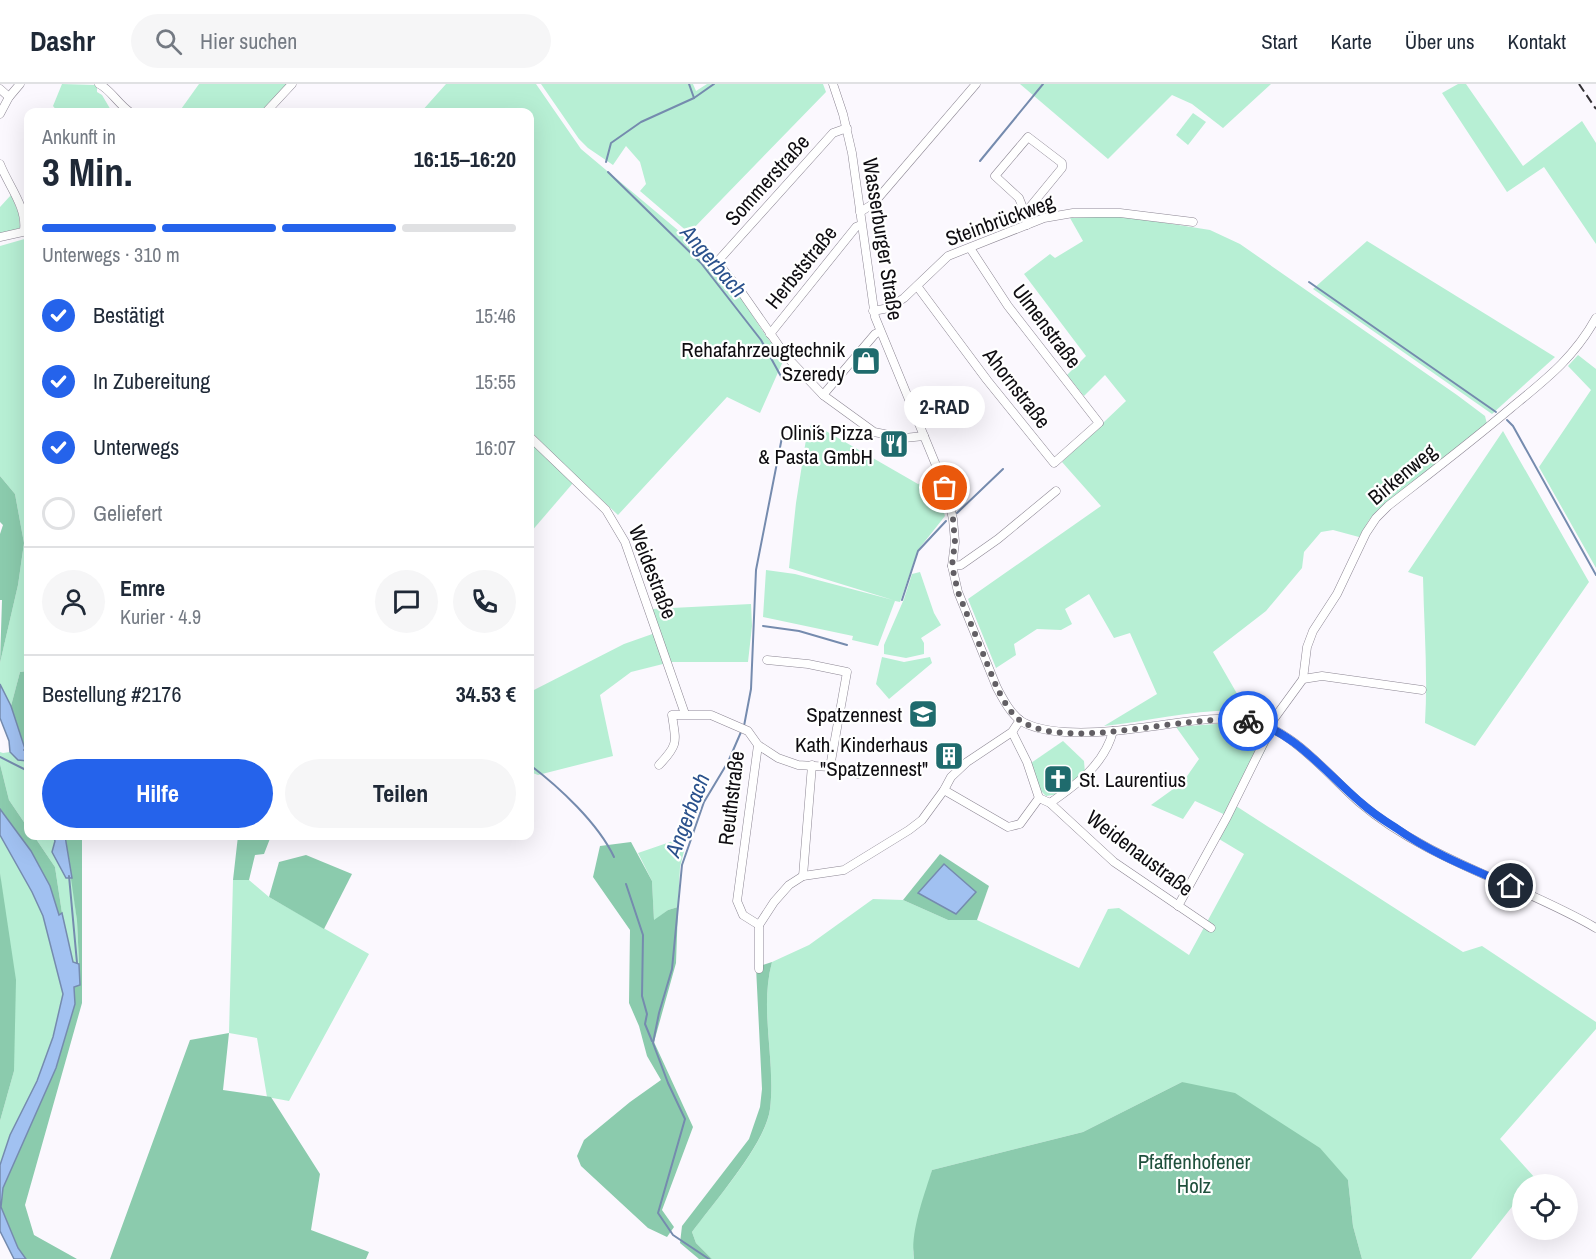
<!DOCTYPE html>
<html lang="de">
<meta charset="utf-8">
<style>
:root{--surface:#fff;--page:#f6f6f7;--text:#1f2937;--muted:#747a83;--line:#e0e1e3;--accent:#2563eb}
body{margin:0;font-family:"Archivo Narrow",sans-serif;background:var(--page);color:var(--text);height:100vh;display:flex;flex-direction:column;font-size:22px;white-space:nowrap}
*{box-sizing:border-box;margin:0}
p{font-size:20px;color:var(--muted)}
.icon{flex:none;width:33px;height:33px;fill:none;stroke:currentColor;stroke-width:2;stroke-linecap:round;stroke-linejoin:round}
.map{position:relative;flex:1;overflow:hidden}
.panel{position:absolute;left:24px;top:24px;width:510px;height:732px;display:flex;flex-direction:column;background:var(--surface);border-radius:12px;box-shadow:0 6px 24px #0002}
.panel>*{flex:none}
.controls{position:absolute;left:1512px;top:1090px;display:grid;gap:12px}
.controls a{display:grid;place-items:center;width:66px;height:66px;border-radius:50%;background:var(--surface);box-shadow:0 6px 24px #0002;font-size:30px}
.pin{position:absolute;display:grid;place-items:center;width:51px;height:51px;color:#fff;margin:-26px;border:3px solid #fff;border-radius:50%;box-shadow:0 2px 6px #0007}
.courier{position:absolute;display:grid;place-items:center;width:60px;height:60px;margin:-30px;border:4px solid #2563eb;border-radius:50%;background:#fff;color:#222;box-shadow:0 2px 8px #0007}
.bubble{position:absolute;height:42px;border-radius:21px;background:var(--surface);box-shadow:0 6px 24px #0002;font-size:20px;font-weight:800;line-height:42px;text-align:center}
.summary em{font-style:normal;font-weight:800}
.summary div{display:flex;flex-direction:column-reverse}
.summary{display:flex;align-items:center;justify-content:space-between;height:102px;padding:0 18px}
h1{font-size:39px;font-weight:800;line-height:45px}
.bar{display:grid;grid-template-columns:repeat(4,1fr);gap:9px 6px;align-content:center;height:72px;padding:0 18px}
.bar i{height:8px;border-radius:4px;background:var(--line)}
.bar .active{background:var(--accent)}
.bar p{grid-column:span 4}
.line{display:flex;align-items:center;gap:15px;padding:0 18px;border-top:2px solid var(--line)}
.line div{flex:1}
.round{display:grid;place-items:center;flex:none;width:63px;height:63px;border-radius:32px;background:var(--page)}
ol{padding:0 18px;list-style:none}
li{display:flex;align-items:center;gap:18px;height:66px}
li p{margin-inline-start:auto}
li .icon{padding:6px;border-radius:50%;background:var(--accent);color:#fff;stroke-width:4}
li:last-child{color:var(--muted)}
li i{width:33px;height:33px;border:3px solid var(--line);border-radius:50%}
.action{display:flex;gap:12px;margin-top:auto;padding:12px 18px}
.action a{flex:1;height:69px;border-radius:36px;background:var(--accent);color:#fff;font-size:24px;font-weight:800;line-height:69px;text-align:center}
.action a+a{background:var(--page);color:var(--text)}
header{display:flex;align-items:center;gap:36px;box-sizing:border-box;height:84px;padding:0 30px;background:var(--surface);border-bottom:2px solid var(--line)}
header strong{font-size:28px}
nav{display:flex;gap:33px;margin-inline-start:auto;font-size:21px}
.search{width:420px;height:54px;background:var(--page);display:flex;align-items:center;gap:15px;box-sizing:border-box;padding:0 21px;border-radius:33px;color:var(--muted);font-size:22px}
.map>svg:first-child{display:block}
.green{fill:#b7efd4}
.forest{fill:#8bcbad}
.water{fill:#a1c1f1;stroke:#758bae;stroke-width:1.5}
.lines{fill:none;stroke-linecap:round;stroke-linejoin:round}
.stream{stroke:#758bae;stroke-width:2}
.minor-casing{stroke:#8c8693;stroke-width:9}
.minor{stroke:#fff;stroke-width:8}
.rail{stroke:#343236;stroke-width:2;stroke-dasharray:9 4.5;stroke-linecap:butt}
.done{stroke:#625f64;stroke-width:6;stroke-dasharray:0 10.8}
.route{stroke:#2563eb;stroke-width:8}
.labels{text-anchor:middle;dominant-baseline:central;stroke-width:4.5;stroke-linejoin:round;paint-order:stroke}
.street-label{font-size:21px;fill:#0f0d11;stroke:#fff}
.poi-label{font-size:21px;fill:#0f0d11;stroke:#fff;text-anchor:end}
.park-label{font-size:21px;fill:#1f503c;stroke:#fff}
.water-label{font-size:22px;font-style:italic;fill:#2a518c;stroke:#fff}
</style>
<header>
<strong>Dashr</strong>
<div class="search"><svg class="icon" aria-label="search" viewBox="0 0 24 24"><circle cx="10" cy="10" r="6"/><path d="M15 15l6 6"/></svg>Hier suchen</div>
<nav><a>Start</a><a>Karte</a><a>Über uns</a><a>Kontakt</a></nav>
</header>
<div class="map">
<svg width="1596" height="1175" viewBox="0 0 1596 1175">
<rect width="100%" height="100%" fill="#fbf8fe"/>
<!-- green -->
<g class="green">
<path d="M62 0 95 1 97 4V8L102 11 112 28H58L53 22Z"/>
<path d="M199 0H288L262 28H179Z"/>
<path d="M446 0H536L581 65 686 153 715 180 736 206 766 252 784 275 760 329 727 313 618 431 530 349V28H421Z"/>
<path d="M541 0H693L696 7 707 0H823L826 8 689 149 640 107 646 100 640 78 626 62 613 81 588 64 579 55Z"/>
<path d="M1020 0H1271L1223 44 1192 20 1172 11 1108 75Z"/>
<path d="M1458 0H1466L1523 82 1582 37 1596 59V160L1544 83 1507 108 1442 9Z"/>
<path d="M1193 29 1206 38 1188 61 1176 51Z"/>
<path d="M11 111 19 130 20 144 0 150V123Z"/>
<path d="M1122 132 1210 146 1240 160 1457 311 1485 332 1487 340 1378 426 1369 436 1359 453 1333 446 1321 448 1304 468 1302 484 1266 527 1213 568 1247 627C1198 624 1153 637 1104 642L1157 610 1130 549 1114 554 1089 510 1065 525 1072 540 1061 546 1037 545 1014 560 1016 571 996 584 968 515 1101 422 1062 378 1126 317 1105 291 1084 312 1067 291 1086 272 1024 190 1050 170 1055 174 1083 157 1070 134Z"/>
<path d="M28 154V587L20 588 11 622 0 600V579L18 501 24 459 15 410 0 392V162Z"/>
<path d="M1367 157 1555 273 1492 330 1313 205Z"/>
<path d="M1578 271 1596 285V484L1539 383 1591 306 1568 282Z"/>
<path d="M812 339 918 400 935 394 945 432 918 466 900 518 895 517 878 562 852 556 853 552 763 533 766 486 795 490 893 516 789 484 796 419 807 349Z"/>
<path d="M1503 347 1589 498 1475 662 1425 639C1428 590 1424 542 1423 493L1408 488Z"/>
<path d="M530 357 573 399 530 449Z"/>
<path d="M920 488 934 529 941 541 921 554 924 559V570L906 574 884 570V561L904 515 912 490Z"/>
<path d="M751 520 752 542 748 578H671L631 588 600 611 613 672 538 691 530 688V608L624 560 658 548 652 525Z"/>
<path d="M882 573 904 578 930 573 932 579 889 615 876 600Z"/>
<path d="M1216 640H1237L1273 651 1236 722 1463 868 1482 862 1596 938V945L1500 1055 1535 1094 1530 1101H1522V1110L1471 1175H1362L1353 1142 1348 1096 1182 998 1083 1048 932 1086 913 1168 914 1175H712L696 1159 692 1148C714 1118 766 1060 770 1025 776 976 759 926 772 878L809 861 873 815 903 816 948 836H977L1079 884 1108 825 1119 824 1189 871 1244 770 1219 755 1230 733 1195 717 1183 735 1151 721 1183 698 1199 675 1176 643Z"/>
<path d="M1063 657 1084 677 1085 689 1059 710 1046 712 1040 706 1031 679Z"/>
<path d="M0 668 3 669 10 668 18 676 27 677 28 670V744L9 716 0 680Z"/>
<path d="M693 732 680 783 678 823 668 826 654 837 652 797 638 769 673 757Z"/>
<path d="M0 751 32 808 43 832 63 910 53 953 37 997 10 1051 0 1081V1037L14 987 0 789Z"/>
<path d="M34 752H53L66 794H72L77 837 79 880 73 878 62 829 55 783Z"/>
<path d="M233 796H249L269 813 369 870 289 1017 267 1013 257 954 229 949Z"/>
</g>
<!-- forest -->
<g class="forest">
<path d="M0 392 15 410 24 459 18 501 0 579 2 516H0V450L3 441 0 438Z"/>
<path d="M28 587V670L27 671 11 622 20 588Z"/>
<path d="M0 680 9 716 28 744V752H34L55 783 62 829 59 831 50 802 31 767 0 725Z"/>
<path d="M65 752H82V919L25 1121 34 1151 77 1175H26L18 1164 1 1123 3 1104 56 984 75 920 74 903 80 901 77 837Z"/>
<path d="M238 752H271L264 770 255 771 249 796H233Z"/>
<path d="M631 758 652 797 654 836 668 826 678 823 676 879 654 958 693 1043 662 1126 674 1143 667 1153 648 1144 581 1082 577 1072 584 1056 630 1018 661 996 647 972 639 942 629 919 630 846 593 793 600 762Z"/>
<path d="M940 770 989 802 977 836H948L903 816Z"/>
<path d="M306 771 352 790 324 845 269 813 279 778Z"/>
<path d="M0 789 16 896 14 987 0 1037Z"/>
<path d="M772 878C759 926 776 976 770 1025 766 1059 714 1118 692 1148L696 1159 712 1175H699L680 1159 682 1142 749 1055 760 1023 762 1005 756 883Z"/>
<path d="M229 949 223 1006 271 1013 320 1090 311 1146 369 1168 366 1175H110L190 956Z"/>
<path d="M1182 998 1235 1009 1320 1064 1348 1096 1353 1142 1362 1175H914C910 1148 924 1112 932 1086L1083 1048Z"/>
</g>
<!-- water -->
<g class="water">
<path d="M0 600 11 622 27 671V677L18 676 10 668 9 657 0 634Z"/>
<path d="M0 725 31 767 50 802 59 831 62 829 73 878 79 880 80 901 74 903 75 920 56 984 3 1104 1 1123 18 1164 26 1175H14L0 1147V1081L10 1051 37 997 53 953 63 910 43 832 32 808 0 751Z"/>
<path d="M53 752H65L72 794H66L52 768 55 757Z"/>
<path d="M944 780 976 808 956 830 918 809Z"/>
</g>
<g class="lines">
<!-- stream -->
<g class="stream">
<path d="M689 0 694 14"/>
<path d="M980 77 1043 0"/>
<path d="M606 78 611 59 641 38 694 14 714 0"/>
<path d="M608 88 701 179 761 256 783 296"/>
<path d="M1309 198 1496 328"/>
<path d="M1507 336 1513 342 1596 491"/>
<path d="M957 429 1003 385"/>
<path d="M902 516 918 467 946 437"/>
<path d="M763 542 799 547 847 561"/>
<path d="M744 642 751 605 756 486 784 343"/>
<path d="M24 666 28 660"/>
<path d="M0 673 28 687"/>
<path d="M530 681C559 703 598 739 614 773"/>
<path d="M69 792 77 879"/>
<path d="M626 800 643 851 642 912 647 930 645 940 652 957"/>
<path d="M709 1175 673 1151 658 1129 685 1035 668 999 653 959 659 929 672 885 682 781 704 718 728 678 741 648"/>
</g>
<!-- minor casing -->
<g class="minor-casing">
<g id="minor">
<path d="M99 0C110 5 119 21 130 28"/>
<path d="M833 0 843 30 852 69 875 233 945 403 953 435 955 458 952 482 958 508 997 604C1003 615 1010 629 1021 637 1034 645 1050 647 1065 648 1100 650 1134 645 1169 640 1196 636 1224 632 1251 637 1293 646 1328 691 1359 718 1428 777 1519 799 1596 844"/>
<path d="M0 5 9 13"/>
<path d="M266 28 292 0"/>
<path d="M0 30 9 13 20 0"/>
<path d="M847 44 833 49 717 178 740 206 786 272 823 311 874 348 904 354 924 352"/>
<path d="M0 80C8 101 27 123 24 146"/>
<path d="M860 128 873 120 976 0"/>
<path d="M1025 129 1019 114 995 92 1028 53 1062 79V84L1025 129 1027 141"/>
<path d="M0 153 27 147"/>
<path d="M917 202 987 296 1054 379 1099 339 1008 222 970 164"/>
<path d="M873 227 889 224 904 214 948 172 1044 134 1073 129H1120L1193 138"/>
<path d="M770 250 856 143 861 141"/>
<path d="M823 311 875 250 879 248"/>
<path d="M530 353 606 426 625 458 685 630"/>
<path d="M952 482 961 481 998 455 1056 407"/>
<path d="M767 576 808 580 847 588 830 683"/>
<path d="M1303 595 1322 592 1422 606"/>
<path d="M1268 643 1303 595 1307 563 1313 547 1337 510 1366 449 1376 434 1388 422C1429 390 1471 358 1511 324 1545 296 1574 274 1596 234"/>
<path d="M1012 648 1027 678 1039 714 1050 719 1114 778 1211 844"/>
<path d="M758 661 737 817 743 831 759 841"/>
<path d="M659 681C679 660 676 658 672 631H711L748 647 758 661 778 674 798 681 830 683 858 690"/>
<path d="M944 706 1008 743 1020 740 1039 714"/>
<path d="M1050 719C1076 701 1105 680 1113 647"/>
<path d="M803 792 812 681"/>
<path d="M1178 822 1227 733 1271 644"/>
<path d="M759 885V841L774 818 789 801 803 792 844 786 909 746 922 736 944 706 951 693 967 678 1012 648 1020 636"/>
</g>
</g>
<!-- minor -->
<use href="#minor" class="minor"/>
<!-- rail -->
<path class="rail" d="M1579 0 1596 25"/>
</g>
<g class="lines">
<!-- done -->
<path class="done" d="M945 404 953 435 955 458 952 482 958 508 997 604C1003 615 1010 630 1021 637 1071 669 1187 628 1248 637"/>
<!-- route -->
<path class="route" d="M1248 637C1291 644 1327 690 1359 717 1370 727 1383 736 1396 744 1431 769 1472 785 1511 802"/>
</g>
<!-- icons -->
<defs>
<g id="shop-square" transform="scale(1.5)"><rect x="-9" y="-9" width="18" height="18" rx="4" fill="#1f6b6d" stroke="#fff"/><path d="M-5-2.5h2.3a2.7 3.5 0 0 1 5.4 0H5L5.5 6h-11ZM-1.5-2.5h3a1.5 2.3 0 0 0-3 0Z" fill="#fff"/></g>
<g id="restaurant-square" transform="scale(1.5)"><rect x="-9" y="-9" width="18" height="18" rx="4" fill="#1f6b6d" stroke="#fff"/><path d="M-5-6h1v4h1v-4h1v4h1v-4h1v5L-1.5 .5V6h-2V.5L-5-1ZM5-6V6H3V1.5H1.5Q1.5-4 5-6Z" fill="#fff"/></g>
<g id="school-square" transform="scale(1.5)"><rect x="-9" y="-9" width="18" height="18" rx="4" fill="#1f6b6d" stroke="#fff"/><path d="M0-5L7-2L0 1L-7-2ZM-4 1L0 2.5L4 1V4Q0 6-4 4Z" fill="#fff"/></g>
<g id="building-square" transform="scale(1.5)"><rect x="-9" y="-9" width="18" height="18" rx="4" fill="#1f6b6d" stroke="#fff"/><path d="M-4-6H4V6H1V3H-1V6H-4ZM-2.5-4.3h1.7v1.8h-1.7ZM.8-4.3h1.7v1.8H.8ZM-2.5-1h1.7V.8h-1.7ZM.8-1h1.7V.8H.8Z" fill="#fff"/></g>
<g id="church-square" transform="scale(1.5)"><rect x="-9" y="-9" width="18" height="18" rx="4" fill="#1f6b6d" stroke="#fff"/><path d="M-1.2-6h2.4v3.5h3.3v2.4h-3.3V6h-2.4V-.1h-3.3v-2.4h3.3Z" fill="#fff"/></g>
</defs>
<g fill-rule="evenodd">
<use href="#shop-square" x="866" y="277"/>
<use href="#restaurant-square" x="894" y="360"/>
<use href="#school-square" x="923" y="630"/>
<use href="#building-square" x="949" y="672"/>
<use href="#church-square" x="1058" y="695"/>
</g>
<g class="labels">
<!-- street labels -->
<g class="street-label">
<text transform="translate(767 96) rotate(-48)">Sommerstraße</text>
<text transform="translate(1000 136) rotate(-20)">Steinbrückweg</text>
<text transform="translate(883 155) rotate(81)">Wasserburger Straße</text>
<text transform="translate(801 183) rotate(-51)">Herbststraße</text>
<text transform="translate(1047 242) rotate(53)">Ulmenstraße</text>
<text transform="translate(1017 304) rotate(52)">Ahornstraße</text>
<text transform="translate(1402 390) rotate(-40)">Birkenweg</text>
<text transform="translate(653 488) rotate(69)">Weidestraße</text>
<text transform="translate(731 714) rotate(-83)">Reuthstraße</text>
<text transform="translate(1140 769) rotate(37)">Weidenaustraße</text>
</g>
<!-- poi labels -->
<g class="poi-label">
<text x="845" y="265">Rehafahrzeugtechnik<tspan x="845" dy="24">Szeredy</tspan></text>
<text x="873" y="348">Olini´s Pizza<tspan x="873" dy="24">&amp; Pasta GmbH</tspan></text>
<text x="902" y="630">Spatzennest</text>
<text x="928" y="660">Kath. Kinderhaus<tspan x="928" dy="24">"Spatzennest"</tspan></text>
<text x="1079" y="695" text-anchor="start">St. Laurentius</text>
</g>
<!-- park labels -->
<g class="park-label">
<text x="1194" y="1077">Pfaffenhofener<tspan x="1194" dy="24">Holz</tspan></text>
</g>
<!-- water labels -->
<g class="water-label">
<text transform="translate(714 177) rotate(49)">Angerbach</text>
<text transform="translate(687 731) rotate(-69)">Angerbach</text>
</g>
</g>
</svg>
<div class="controls">
<a><svg class="icon" aria-label="locate" viewBox="0 0 24 24"><circle cx="12" cy="12" r="6"/><path d="M12 2v4M12 18v4M2 12h4M18 12h4"/></svg></a>
</div>
<div class="pin" style="left:945px;top:404px;background:#ea580c"><svg class="icon" aria-label="bag" viewBox="0 0 24 24"><path d="M5 8h14l-1 12H6zM9 8a3 3 0 0 1 6 0"/></svg></div>
<div class="pin" style="left:1511px;top:802px;background:#1f2937"><svg class="icon" aria-label="home" viewBox="0 0 24 24"><path d="M3 11l9-7 9 7M6 9v11h12V9"/></svg></div>
<div class="courier" style="left:1248px;top:637px"><svg class="icon" aria-label="bike" viewBox="0 0 24 24"><circle cx="6" cy="16" r="4"/><circle cx="18" cy="16" r="4"/><path d="M6 16l4-8h5l3 8M10 8l3 8H6M13 5h3"/></svg></div>
<div class="bubble" style="left:904px;top:302px;width:81px">2-RAD</div>
<section class="panel">
<div class="summary"><div><h1>3 Min.</h1><p>Ankunft in</p></div><em>16:15–16:20</em></div>
<div class="bar"><i class="active"></i><i class="active"></i><i class="active"></i><i></i><p>Unterwegs · 310 m</p></div>
<ol>
<li><svg class="icon" aria-label="check" viewBox="0 0 24 24"><path d="M5 12l5 5 9-10"/></svg>Bestätigt<p>15:46</p></li>
<li><svg class="icon" aria-label="check" viewBox="0 0 24 24"><path d="M5 12l5 5 9-10"/></svg>In Zubereitung<p>15:55</p></li>
<li><svg class="icon" aria-label="check" viewBox="0 0 24 24"><path d="M5 12l5 5 9-10"/></svg>Unterwegs<p>16:07</p></li>
<li><i></i>Geliefert</li>
</ol>
<div class="line" style="height:108px"><a class="round"><svg class="icon" aria-label="person" viewBox="0 0 24 24"><circle cx="12" cy="8" r="4"/><path d="M4 21q1-7 8-7t8 7"/></svg></a><div><b>Emre</b><p>Kurier · 4.9</p></div><a class="round"><svg class="icon" aria-label="chat" viewBox="0 0 24 24"><path d="M4 5h16v11H9l-5 4z"/></svg></a><a class="round"><svg class="icon" aria-label="phone" viewBox="0 0 24 24"><path d="M5 4h4l2 5-3 2q2 4 5 5l2-3 5 2v4C11 20 4 13 5 4z"/></svg></a></div>
<div class="line" style="height:78px"><div>Bestellung #2176</div><b>34.53 €</b></div>
<div class="action"><a>Hilfe</a><a>Teilen</a></div>
</section>
</div>
